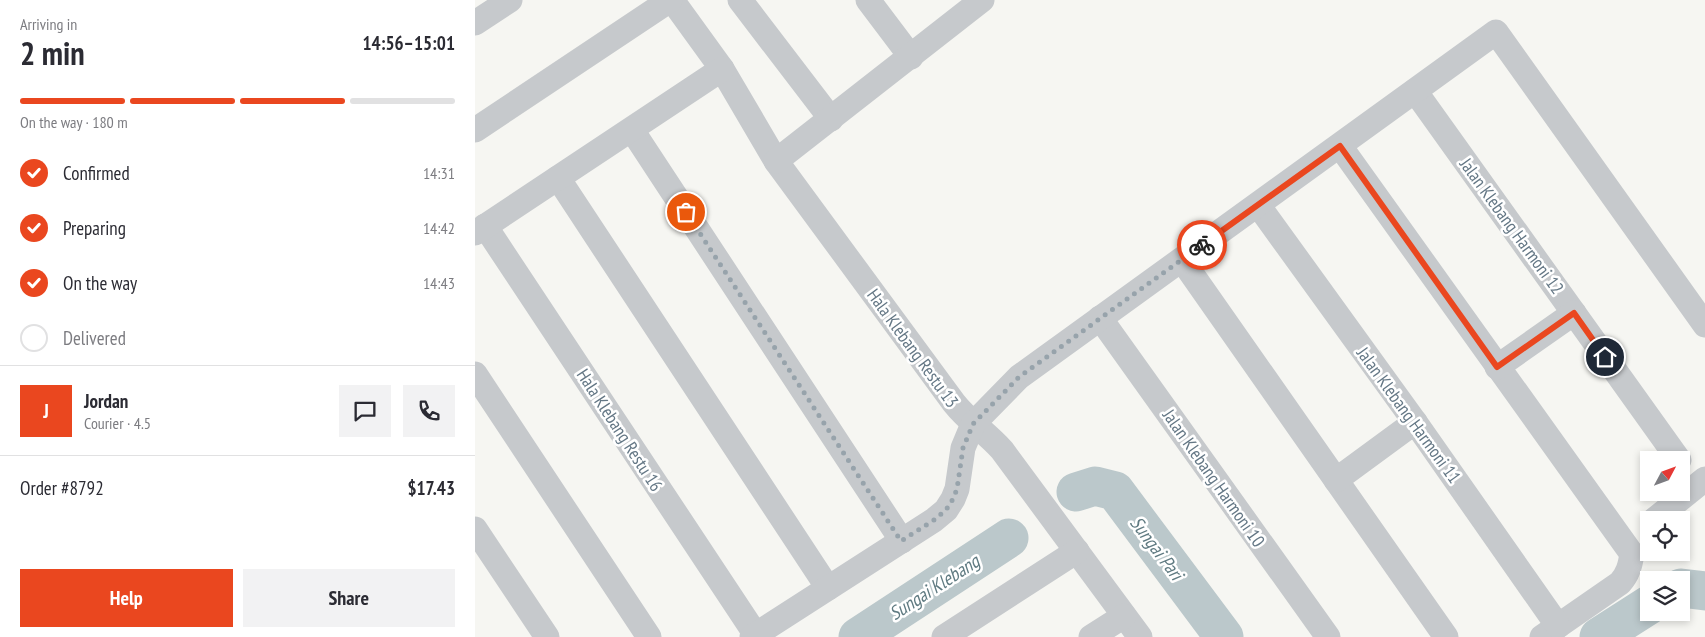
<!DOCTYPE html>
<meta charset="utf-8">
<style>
:root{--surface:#fff;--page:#f2f2f3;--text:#2b2b33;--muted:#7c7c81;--line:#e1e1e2;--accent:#ea471f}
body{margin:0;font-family:"PT Sans Narrow",sans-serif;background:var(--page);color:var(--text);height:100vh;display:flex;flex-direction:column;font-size:19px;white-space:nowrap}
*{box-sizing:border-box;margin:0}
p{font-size:16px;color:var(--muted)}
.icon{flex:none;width:28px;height:28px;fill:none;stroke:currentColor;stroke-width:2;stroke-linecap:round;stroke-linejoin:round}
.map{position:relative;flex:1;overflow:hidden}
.panel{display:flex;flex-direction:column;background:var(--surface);width:475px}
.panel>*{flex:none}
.needle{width:32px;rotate:49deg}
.controls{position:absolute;left:1165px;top:451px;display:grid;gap:10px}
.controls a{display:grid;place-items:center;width:50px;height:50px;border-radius:0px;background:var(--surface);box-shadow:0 2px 8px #0003;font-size:25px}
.pin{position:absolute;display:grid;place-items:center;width:42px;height:42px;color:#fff;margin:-21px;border:2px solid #fff;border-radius:50%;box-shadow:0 1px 5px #0007}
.courier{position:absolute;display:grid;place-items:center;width:50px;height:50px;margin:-25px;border:4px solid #ea471f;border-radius:50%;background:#fff;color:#222;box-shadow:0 1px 6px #0007}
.head em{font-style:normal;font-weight:600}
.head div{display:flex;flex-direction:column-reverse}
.head{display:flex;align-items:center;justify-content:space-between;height:85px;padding:0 20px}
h1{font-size:32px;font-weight:600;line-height:38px}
.bar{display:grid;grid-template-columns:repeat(4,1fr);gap:8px 5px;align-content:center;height:60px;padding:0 20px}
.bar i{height:6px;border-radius:4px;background:var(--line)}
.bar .current{background:var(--accent)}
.bar p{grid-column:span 4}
.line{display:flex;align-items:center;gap:12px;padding:0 20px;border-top:1px solid var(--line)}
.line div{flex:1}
.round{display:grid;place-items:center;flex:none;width:52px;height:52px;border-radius:0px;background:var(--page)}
ol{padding:0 20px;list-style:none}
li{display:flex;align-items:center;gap:15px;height:55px}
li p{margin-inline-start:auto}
li .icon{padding:5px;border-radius:50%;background:var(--accent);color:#fff;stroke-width:4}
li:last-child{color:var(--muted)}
li i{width:28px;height:28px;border:2px solid var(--line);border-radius:50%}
.cta{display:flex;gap:10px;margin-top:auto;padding:10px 20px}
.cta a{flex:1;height:58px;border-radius:0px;background:var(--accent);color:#fff;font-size:20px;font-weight:600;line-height:58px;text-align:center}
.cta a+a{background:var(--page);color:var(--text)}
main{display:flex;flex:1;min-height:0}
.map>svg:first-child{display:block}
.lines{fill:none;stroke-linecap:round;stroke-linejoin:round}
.river{stroke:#bbc8cb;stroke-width:39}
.minor{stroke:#c6c9cc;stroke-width:25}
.done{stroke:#97a3ab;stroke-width:5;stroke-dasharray:0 9}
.route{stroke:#ea471f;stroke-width:6}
.labels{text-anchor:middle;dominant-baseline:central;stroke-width:5;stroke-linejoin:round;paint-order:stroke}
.street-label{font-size:18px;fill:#647785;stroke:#fff}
.water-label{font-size:19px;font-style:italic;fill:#5f7a81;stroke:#fff}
</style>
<main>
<section class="panel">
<div class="head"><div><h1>2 min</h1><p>Arriving in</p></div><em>14:56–15:01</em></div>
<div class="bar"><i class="current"></i><i class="current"></i><i class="current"></i><i></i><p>On the way · 180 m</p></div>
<ol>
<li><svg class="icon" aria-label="check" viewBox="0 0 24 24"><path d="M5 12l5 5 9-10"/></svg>Confirmed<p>14:31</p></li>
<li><svg class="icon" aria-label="check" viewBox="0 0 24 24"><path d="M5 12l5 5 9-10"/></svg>Preparing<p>14:42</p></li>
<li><svg class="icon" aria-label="check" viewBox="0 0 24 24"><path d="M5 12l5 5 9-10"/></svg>On the way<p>14:43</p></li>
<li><i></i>Delivered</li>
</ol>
<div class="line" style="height:90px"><b class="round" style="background:var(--accent);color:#fff">J</b><div><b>Jordan</b><p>Courier · 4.5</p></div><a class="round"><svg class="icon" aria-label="chat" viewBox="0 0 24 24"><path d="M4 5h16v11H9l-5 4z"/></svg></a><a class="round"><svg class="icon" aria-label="phone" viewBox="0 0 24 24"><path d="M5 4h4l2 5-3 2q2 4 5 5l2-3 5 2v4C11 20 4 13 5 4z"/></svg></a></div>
<div class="line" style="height:65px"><div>Order #8792</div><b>$17.43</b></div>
<div class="cta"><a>Help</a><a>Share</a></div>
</section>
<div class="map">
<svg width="1230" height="637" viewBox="0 0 1230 637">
<rect width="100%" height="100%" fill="#f6f6f2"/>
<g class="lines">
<!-- river -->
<g class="river">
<path d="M601 492 620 486 640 491 749 637"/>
<path d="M1206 588 1230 591"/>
<path d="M383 637 534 538"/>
<path d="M1124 637 1174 605"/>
</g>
<!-- minor -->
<g class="minor">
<path d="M197 0 247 69 301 161 479 403C493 421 512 433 527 450L665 637"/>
<path d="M265 0 356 119"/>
<path d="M393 0 436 57"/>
<path d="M0 23 35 0"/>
<path d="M940 91 1204 460"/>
<path d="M0 130 195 0"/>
<path d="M157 130 427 541"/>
<path d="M865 146 1157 554C1155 566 1153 574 1145 583L1067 637"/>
<path d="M301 161 507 0"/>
<path d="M83 178 353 588"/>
<path d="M783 205 940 422 1083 626"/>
<path d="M10 226 281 635"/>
<path d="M0 233 247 69"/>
<path d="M707 260 971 637"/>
<path d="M625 318 853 637"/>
<path d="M1022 367 1099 313"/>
<path d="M0 374 174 637"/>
<path d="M861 480 940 422"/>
<path d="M1179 520 1230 479"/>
<path d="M0 529 72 637"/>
<path d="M277 637 459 520 471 510 478 499 482 489 488 448 498 424 544 377 1021 32 1230 325"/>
<path d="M469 637 602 551"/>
<path d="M616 637 649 616"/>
</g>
</g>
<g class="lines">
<!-- done -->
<path class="done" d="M211 212 426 541 459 520 471 510 478 499 482 489 488 448 498 424 544 377 727 245"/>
<!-- route -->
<path class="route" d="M727 245 865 146 1022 367 1099 313 1130 357"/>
</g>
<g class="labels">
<!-- street labels -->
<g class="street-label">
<text transform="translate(1037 226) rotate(54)">Jalan Klebang Harmoni 12</text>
<text transform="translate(438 348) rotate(54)">Hala Klebang Restu 13</text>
<text transform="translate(934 415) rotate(54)">Jalan Klebang Harmoni 11</text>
<text transform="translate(145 430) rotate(57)">Hala Klebang Restu 16</text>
<text transform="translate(739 478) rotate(55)">Jalan Klebang Harmoni 10</text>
</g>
<!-- water labels -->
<g class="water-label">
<text transform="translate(682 548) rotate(53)">Sungai Pari</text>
<text transform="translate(459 587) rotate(-33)">Sungai Klebang</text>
</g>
</g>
</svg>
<div class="controls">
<a><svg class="needle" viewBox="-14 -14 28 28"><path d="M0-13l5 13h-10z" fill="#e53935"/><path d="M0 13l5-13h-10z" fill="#7c7c81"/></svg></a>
<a><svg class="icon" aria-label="locate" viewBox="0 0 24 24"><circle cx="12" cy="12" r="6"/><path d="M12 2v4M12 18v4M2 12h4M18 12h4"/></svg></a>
<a><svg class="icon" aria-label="layers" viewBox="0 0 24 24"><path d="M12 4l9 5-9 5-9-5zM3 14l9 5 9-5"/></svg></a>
</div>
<div class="pin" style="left:211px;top:212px;background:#ea580c"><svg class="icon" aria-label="bag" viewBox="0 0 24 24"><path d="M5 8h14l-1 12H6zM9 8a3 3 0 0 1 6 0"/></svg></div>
<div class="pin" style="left:1130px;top:357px;background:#1f2937"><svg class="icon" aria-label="home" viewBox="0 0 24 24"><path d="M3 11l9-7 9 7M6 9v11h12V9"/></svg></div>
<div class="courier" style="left:727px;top:245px"><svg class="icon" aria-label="bike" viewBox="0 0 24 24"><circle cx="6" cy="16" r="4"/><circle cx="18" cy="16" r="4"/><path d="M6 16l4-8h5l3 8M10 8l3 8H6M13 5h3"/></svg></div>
</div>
</main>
